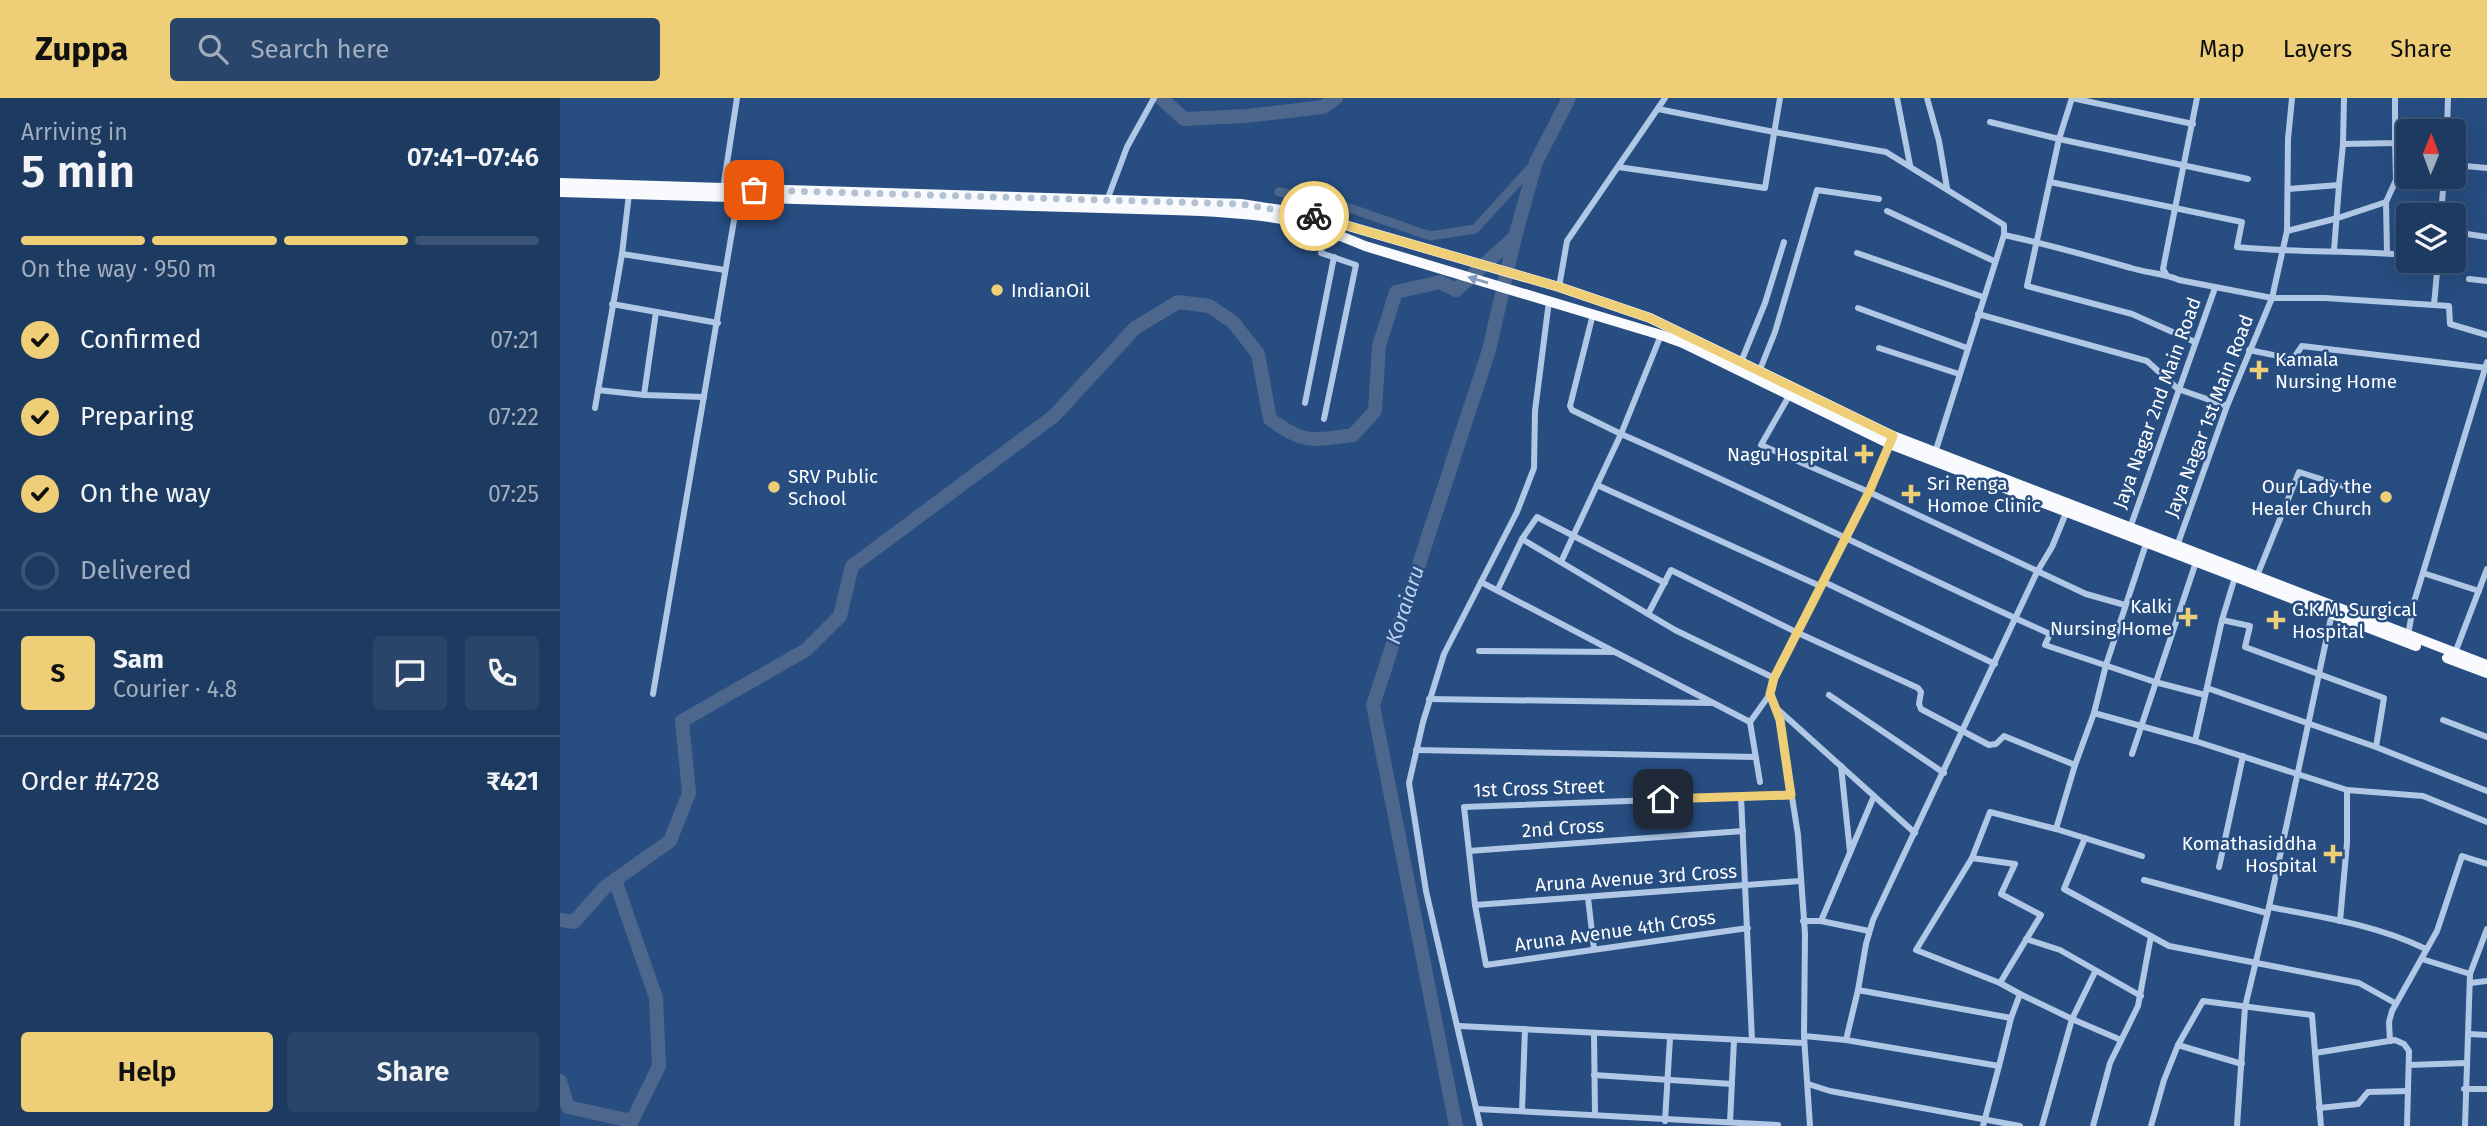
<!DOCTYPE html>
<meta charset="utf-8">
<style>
:root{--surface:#1d3a61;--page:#2a456a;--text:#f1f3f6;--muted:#a0adbd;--line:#3b5476;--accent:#eece76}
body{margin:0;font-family:"Fira Sans",sans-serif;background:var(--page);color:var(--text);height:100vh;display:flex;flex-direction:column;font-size:26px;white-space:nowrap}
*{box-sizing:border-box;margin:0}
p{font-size:23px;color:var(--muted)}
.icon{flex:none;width:38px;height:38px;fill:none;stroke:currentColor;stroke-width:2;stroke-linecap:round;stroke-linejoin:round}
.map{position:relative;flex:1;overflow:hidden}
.drawer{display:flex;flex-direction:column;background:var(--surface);width:560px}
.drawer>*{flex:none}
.needle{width:46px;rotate:1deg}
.tools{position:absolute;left:1836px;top:21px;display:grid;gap:14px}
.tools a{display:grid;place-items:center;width:70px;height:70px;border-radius:7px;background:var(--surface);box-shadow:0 7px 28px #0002,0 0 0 2px var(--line);font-size:35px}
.pin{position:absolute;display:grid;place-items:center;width:60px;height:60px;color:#fff;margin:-30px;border-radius:14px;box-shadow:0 4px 10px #0006}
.courier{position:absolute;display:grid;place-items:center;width:70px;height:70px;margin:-35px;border:5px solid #eece76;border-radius:50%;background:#fff;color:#222;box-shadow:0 2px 9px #0007}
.summary em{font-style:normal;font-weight:600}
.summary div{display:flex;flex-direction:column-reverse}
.summary{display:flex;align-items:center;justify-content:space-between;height:119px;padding:0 21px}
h1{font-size:46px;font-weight:600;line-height:52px}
.bar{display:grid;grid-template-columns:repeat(4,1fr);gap:10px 7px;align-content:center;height:84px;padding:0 21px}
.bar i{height:9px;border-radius:5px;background:var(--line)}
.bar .on{background:var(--accent)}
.bar p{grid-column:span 4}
.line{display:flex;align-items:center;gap:18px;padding:0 21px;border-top:2px solid var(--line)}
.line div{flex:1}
.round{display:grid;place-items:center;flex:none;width:74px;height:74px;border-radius:7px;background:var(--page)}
ol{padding:0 21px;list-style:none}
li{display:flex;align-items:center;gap:21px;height:77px}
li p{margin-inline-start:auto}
li .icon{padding:7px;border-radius:50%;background:var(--accent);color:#111;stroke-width:4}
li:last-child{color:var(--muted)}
li i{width:38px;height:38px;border:4px solid var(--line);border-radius:50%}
.button{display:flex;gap:14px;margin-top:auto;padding:14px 21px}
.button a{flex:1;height:80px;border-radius:7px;background:var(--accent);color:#111;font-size:28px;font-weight:600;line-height:80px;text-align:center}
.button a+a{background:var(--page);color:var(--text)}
header{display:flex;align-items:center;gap:42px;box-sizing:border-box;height:98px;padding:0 35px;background:var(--accent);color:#111}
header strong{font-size:33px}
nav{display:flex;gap:38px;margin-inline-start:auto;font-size:24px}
.search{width:490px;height:63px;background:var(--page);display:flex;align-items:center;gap:18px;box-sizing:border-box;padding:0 24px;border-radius:7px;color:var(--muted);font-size:26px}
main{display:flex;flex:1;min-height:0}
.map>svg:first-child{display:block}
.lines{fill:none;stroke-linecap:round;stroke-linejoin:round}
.canal{stroke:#4c668c;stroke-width:9}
.river{stroke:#4c668c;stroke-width:14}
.minor{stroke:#b0c7e6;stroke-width:6}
.trunk{stroke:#f8fafe;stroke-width:10}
.oneway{fill:#859bb9}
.done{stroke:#b3c1d3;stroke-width:7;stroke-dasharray:0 12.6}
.route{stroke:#eece76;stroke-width:9}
.poi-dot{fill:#eece76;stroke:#274d81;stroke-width:2.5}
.labels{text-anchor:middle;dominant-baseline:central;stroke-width:5;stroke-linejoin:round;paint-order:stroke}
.poi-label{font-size:19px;fill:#fff;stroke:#274d81;text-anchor:start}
.street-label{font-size:19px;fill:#fff;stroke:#274d81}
.water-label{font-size:21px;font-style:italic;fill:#bbd1ee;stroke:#274d81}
</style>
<header>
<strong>Zuppa</strong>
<div class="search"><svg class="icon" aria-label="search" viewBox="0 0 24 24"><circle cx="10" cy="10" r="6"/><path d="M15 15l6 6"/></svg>Search here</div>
<nav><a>Map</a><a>Layers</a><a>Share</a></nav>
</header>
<main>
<section class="drawer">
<div class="summary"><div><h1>5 min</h1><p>Arriving in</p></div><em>07:41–07:46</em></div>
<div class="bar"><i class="on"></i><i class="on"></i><i class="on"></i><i></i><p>On the way · 950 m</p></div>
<ol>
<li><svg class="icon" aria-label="check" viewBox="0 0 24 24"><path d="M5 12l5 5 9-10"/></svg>Confirmed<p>07:21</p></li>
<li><svg class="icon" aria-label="check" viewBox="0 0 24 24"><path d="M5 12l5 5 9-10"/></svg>Preparing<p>07:22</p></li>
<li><svg class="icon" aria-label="check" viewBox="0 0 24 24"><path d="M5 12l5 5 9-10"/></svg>On the way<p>07:25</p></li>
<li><i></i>Delivered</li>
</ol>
<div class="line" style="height:126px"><b class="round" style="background:var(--accent);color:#111">S</b><div><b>Sam</b><p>Courier · 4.8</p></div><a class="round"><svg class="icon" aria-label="chat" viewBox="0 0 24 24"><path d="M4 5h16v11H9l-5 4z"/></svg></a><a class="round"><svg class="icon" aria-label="phone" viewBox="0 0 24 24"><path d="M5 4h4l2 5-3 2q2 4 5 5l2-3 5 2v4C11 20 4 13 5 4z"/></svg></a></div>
<div class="line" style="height:91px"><div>Order #4728</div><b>₹421</b></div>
<div class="button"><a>Help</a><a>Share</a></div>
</section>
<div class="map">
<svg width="1927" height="1028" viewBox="0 0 1927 1028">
<rect width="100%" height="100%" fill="#274d81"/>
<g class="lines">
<!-- canal -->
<path class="canal" d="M719 94 775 105 870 138 915 131 976 64"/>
<!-- river -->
<g class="river">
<path d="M601 0 624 21 686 18 763 9 776 0"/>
<path d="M0 822 14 824 45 789 110 743 129 695 122 623 246 552 280 518 292 468 494 318 575 230 618 204 649 208 673 224 698 256 710 321C745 347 753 342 793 337L815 313 819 248 836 194 880 184 896 192 955 139"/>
<path d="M0 983 8 1009 72 1023 99 968 96 900 55 782"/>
<path d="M896 1028 813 607 929 252 955 139 976 64 1009 0"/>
</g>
<!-- minor -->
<g class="minor">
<path d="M1337 0 1350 67"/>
<path d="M1367 0 1379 43 1387 90"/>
<path d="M1512 0 1499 41 1467 188 1572 216 1635 244"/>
<path d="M1512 0 1633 26"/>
<path d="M1784 0 1783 46 1835 45V0"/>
<path d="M1098 11 1214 34 1326 54 1444 127V137L1375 355"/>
<path d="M1430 24 1499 41 1688 81"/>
<path d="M1887 33 1888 0"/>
<path d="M1894 67 1927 70"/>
<path d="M1058 69 1205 90 1220 0"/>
<path d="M1490 84 1682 124 1677 149C1734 155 1791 152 1848 157"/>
<path d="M163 91 177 0"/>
<path d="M1728 91 1779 87 1783 46"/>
<path d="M1826 104 1827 155"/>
<path d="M546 105 567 49 594 0"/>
<path d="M1327 113 1434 163"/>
<path d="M1881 117 1884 79"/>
<path d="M1727 133 1778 120 1826 104 1836 82 1835 45"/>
<path d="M1894 134 1927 139"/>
<path d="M1444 137C1487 146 1529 158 1571 170 1587 175 1603 175 1619 182L1712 200 1727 133 1728 41 1732 0"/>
<path d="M1774 153 1779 87"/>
<path d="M1297 155 1423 199"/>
<path d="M62 156 165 172"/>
<path d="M1606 176 1603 171 1637 0"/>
<path d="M1909 181 1927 183"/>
<path d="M999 189 1007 143 1105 0"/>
<path d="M52 206 158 225"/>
<path d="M1874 207 1889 208 1890 226 1927 237"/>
<path d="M1298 210 1407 250"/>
<path d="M1033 216 1010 308 1012 312 1061 336 1101 237"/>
<path d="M1418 216 1587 263 1618 291 1667 308"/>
<path d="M1319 250 1399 276"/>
<path d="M1689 252 1733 261 1742 248 1927 270"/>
<path d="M1181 264 1205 205 1224 144"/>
<path d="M1199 274 1215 234 1257 92 1319 101"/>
<path d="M38 292 84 297 144 299"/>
<path d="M84 297 96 214"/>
<path d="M1229 298 1201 347 1309 394 1526 496 1565 507"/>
<path d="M745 305 774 159"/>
<path d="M35 310 62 156 69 96"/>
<path d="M764 321 796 167 761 155 765 132"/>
<path d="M1570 430 1655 190"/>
<path d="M962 441 1115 532 1214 580"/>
<path d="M1617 448 1667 308 1712 200H1765L1874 207 1878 163"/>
<path d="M1001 464 1037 387"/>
<path d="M1863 475 1919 493"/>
<path d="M1697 478 1739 374 1795 392"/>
<path d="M1262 483 1435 566"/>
<path d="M921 484 1053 553"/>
<path d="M1260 488 1037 387 1061 336C1206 399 1346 471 1490 536L1485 547 1595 584 1645 597"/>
<path d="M938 491 962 441 977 419 1105 485"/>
<path d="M1088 516 1111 472 1236 534 1358 590 1361 594 1359 606 1361 611 1429 647 1436 646 1444 638 1515 667"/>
<path d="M1662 522 1690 528 1685 549 1824 600 1816 649 1927 693"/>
<path d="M1848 537 1854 504 1927 264"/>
<path d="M919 553 1055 554 1190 624"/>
<path d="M1895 555 1927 471"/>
<path d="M1647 590 1816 649"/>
<path d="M93 596 178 99"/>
<path d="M1269 597 1384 675"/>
<path d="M869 601 1151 605"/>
<path d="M1216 613 1220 622 1238 737 1245 836 1244 938 1250 1028"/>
<path d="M1534 615 1635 643 1787 692 1863 698 1927 724"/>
<path d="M1883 622 1927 639"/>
<path d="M1635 643 1662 522 1675 479"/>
<path d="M856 652 1195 659"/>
<path d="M1572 656 1636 464"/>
<path d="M1281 668 1290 754"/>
<path d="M1200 684 1190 624 1210 596"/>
<path d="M1181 698 1192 942"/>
<path d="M1314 698 1355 735"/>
<path d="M1496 731 1515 667 1534 615 1546 567 1586 446"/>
<path d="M1525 740 1504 791 1609 848 1799 885 1835 905"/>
<path d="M909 753 1183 733"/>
<path d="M1412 760 1430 714 1496 731 1582 758"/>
<path d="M1659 769 1683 658"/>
<path d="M1584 782 1707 815"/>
<path d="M1028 800 1034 851"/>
<path d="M915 807 1240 783"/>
<path d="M1709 809C1763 819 1817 827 1866 851"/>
<path d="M1243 823H1261L1314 698 1214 608 1210 596 1214 580 1309 394 1331 345"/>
<path d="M1261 823 1309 833"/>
<path d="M1780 823 1787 745V692"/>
<path d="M1188 830 926 867 915 807 904 709 1231 697"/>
<path d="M1466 841 1500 852 1581 898"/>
<path d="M1862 861 1910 876"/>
<path d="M1535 874 1512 921 1561 942"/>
<path d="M1440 885 1481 817 1441 796 1455 766 1412 760 1356 852 1440 885 1460 896"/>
<path d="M1910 885 1927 883"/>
<path d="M1298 892 1451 920"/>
<path d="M899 928 1244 945"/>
<path d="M1034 935 1035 1017"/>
<path d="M1909 936 1927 937"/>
<path d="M1244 938 1286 942 1439 968 1423 1028"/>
<path d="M1286 942 1298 892 1306 846 1313 822 1477 474 1492 449 1506 415"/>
<path d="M1830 943 1829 924 1832 913 1877 833 1902 758 1927 766"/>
<path d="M1618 947 1682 966"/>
<path d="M1755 955 1835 942 1844 946 1849 953 1847 1028"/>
<path d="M1849 967 1906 965"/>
<path d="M1439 968 1451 920 1460 896 1512 921 1482 1028"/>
<path d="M1034 977 1172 986"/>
<path d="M1248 986 1270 993 1460 1028"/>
<path d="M1904 991H1927"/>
<path d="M1759 1010 1798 1006 1808 994 1848 993"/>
<path d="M917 1011 1218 1027"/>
<path d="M962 1013 965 931"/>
<path d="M1105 1023 1110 940"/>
<path d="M1170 1024 1174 942"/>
<path d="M920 1028 866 793 849 685 863 624 884 556 957 414 974 370 975 313 989 203"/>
<path d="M1533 1028 1550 965 1578 908 1591 838"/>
<path d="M1591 1028 1604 982 1618 947 1643 903 1752 917 1761 1028"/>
<path d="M1677 1028 1685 909 1709 809 1772 515"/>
<path d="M1905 1028 1910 876 1927 831"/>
</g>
<!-- trunk -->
<g class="trunk">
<path d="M0 85 681 106 747 116 999 189 1090 220 1333 338 1927 567"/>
<path d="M0 94 612 112C651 113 693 115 732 123 757 128 781 138 805 148L1101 237 1123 245 1330 346 1856 548"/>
<path d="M1887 560 1927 575"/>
</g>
</g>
<!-- one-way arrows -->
<defs><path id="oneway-solid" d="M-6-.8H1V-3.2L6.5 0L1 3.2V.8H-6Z" transform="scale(1.75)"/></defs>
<use class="oneway" href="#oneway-solid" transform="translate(918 182) rotate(-164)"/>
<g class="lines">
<!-- done -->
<path class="done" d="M194 92 681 106 754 118"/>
<!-- route -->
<path class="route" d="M754 118 999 189 1090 220 1333 338 1309 394 1214 580 1210 596 1220 622 1231 697 1103 701"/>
</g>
<!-- markers -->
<g class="poi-dot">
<circle cx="437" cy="192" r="7"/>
<path d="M1695.5 261.5h7v7h7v7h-7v7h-7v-7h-7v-7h7z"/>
<path d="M1300.5 345.5h7v7h7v7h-7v7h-7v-7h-7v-7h7z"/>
<circle cx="214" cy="389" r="7"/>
<path d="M1347.5 385.5h7v7h7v7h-7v7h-7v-7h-7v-7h7z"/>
<circle cx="1826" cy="399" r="7"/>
<path d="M1624.5 508.5h7v7h7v7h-7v7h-7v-7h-7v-7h7z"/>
<path d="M1712.5 511.5h7v7h7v7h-7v7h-7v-7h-7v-7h7z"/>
<path d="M1769.5 745.5h7v7h7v7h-7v7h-7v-7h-7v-7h7z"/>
</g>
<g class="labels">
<!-- poi labels -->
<g class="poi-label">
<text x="451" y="192">IndianOil</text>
<text x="1715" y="261">Kamala<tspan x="1715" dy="22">Nursing Home</tspan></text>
<text x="1288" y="356" text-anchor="end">Nagu Hospital</text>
<text x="228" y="378">SRV Public<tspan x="228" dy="22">School</tspan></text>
<text x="1367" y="385">Sri Renga<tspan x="1367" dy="22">Homoe Clinic</tspan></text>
<text x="1812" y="388" text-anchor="end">Our Lady the<tspan x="1812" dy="22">Healer Church</tspan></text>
<text x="1612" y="508" text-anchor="end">Kalki<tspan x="1612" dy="22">Nursing Home</tspan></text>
<text x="1732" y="511">G.K.M. Surgical<tspan x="1732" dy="22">Hospital</tspan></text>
<text x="1757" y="745" text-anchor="end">Komathasiddha<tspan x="1757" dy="22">Hospital</tspan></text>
</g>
<!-- street labels -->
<g class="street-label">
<text transform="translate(1597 305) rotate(-70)">Jaya Nagar 2nd Main Road</text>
<text transform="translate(1649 318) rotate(-69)">Jaya Nagar 1st Main Road</text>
<text transform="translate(979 690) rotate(-2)">1st Cross Street</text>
<text transform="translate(1003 730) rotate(-4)">2nd Cross</text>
<text transform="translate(1076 780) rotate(-4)">Aruna Avenue 3rd Cross</text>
<text transform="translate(1055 833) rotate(-8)">Aruna Avenue 4th Cross</text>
</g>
<!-- water labels -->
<g class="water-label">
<text transform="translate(845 507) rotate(-72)">Koraiaru</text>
</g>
</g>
</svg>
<div class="tools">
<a><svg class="needle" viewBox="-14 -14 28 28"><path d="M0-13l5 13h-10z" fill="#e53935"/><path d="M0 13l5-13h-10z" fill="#a0adbd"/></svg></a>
<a><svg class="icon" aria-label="layers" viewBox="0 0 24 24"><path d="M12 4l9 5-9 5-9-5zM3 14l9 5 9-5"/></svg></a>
</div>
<div class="pin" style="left:194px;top:92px;background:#ea580c"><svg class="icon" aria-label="bag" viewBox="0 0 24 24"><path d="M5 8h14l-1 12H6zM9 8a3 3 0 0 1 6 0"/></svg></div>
<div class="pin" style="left:1103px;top:701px;background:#1f2937"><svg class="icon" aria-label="home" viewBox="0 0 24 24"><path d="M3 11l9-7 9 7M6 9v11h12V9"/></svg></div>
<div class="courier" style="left:754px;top:118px"><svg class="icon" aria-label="bike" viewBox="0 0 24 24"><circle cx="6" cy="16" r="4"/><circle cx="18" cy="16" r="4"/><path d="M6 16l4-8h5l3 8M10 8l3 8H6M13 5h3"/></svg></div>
</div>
</main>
